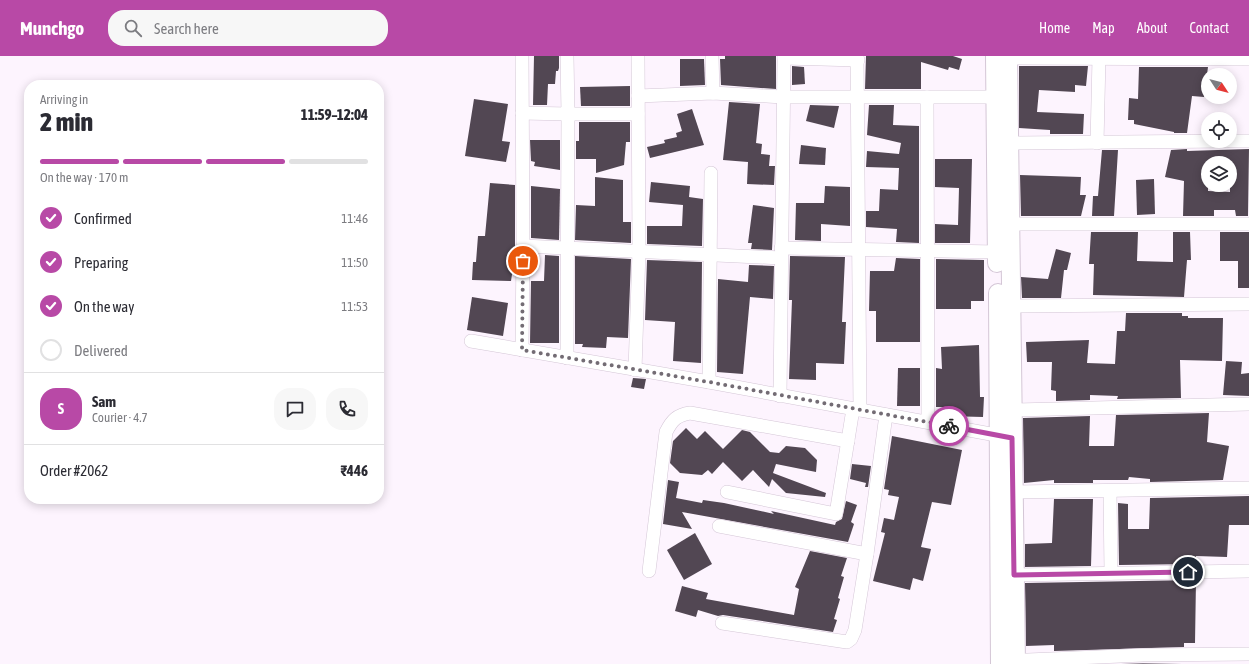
<!DOCTYPE html>
<meta charset="utf-8">
<style>
:root{--surface:#fff;--page:#f7f7f7;--text:#2b2b33;--muted:#7c7c81;--line:#e1e1e2;--accent:#b849a6}
body{margin:0;font-family:"Asap Condensed",sans-serif;background:var(--page);color:var(--text);height:100vh;display:flex;flex-direction:column;font-size:15px;white-space:nowrap}
*{box-sizing:border-box;margin:0}
p{font-size:13px;color:var(--muted)}
.icon{flex:none;width:22px;height:22px;fill:none;stroke:currentColor;stroke-width:2;stroke-linecap:round;stroke-linejoin:round}
.map{position:relative;flex:1;overflow:hidden}
.sheet{position:absolute;left:24px;top:24px;width:360px;height:424px;display:flex;flex-direction:column;background:var(--surface);border-radius:16px;box-shadow:0 2px 10px #0003}
.sheet>*{flex:none}
.needle{width:26px;rotate:126deg}
.tools{position:absolute;left:1201px;top:12px;display:grid;gap:8px}
.tools a{display:grid;place-items:center;width:36px;height:36px;border-radius:50%;background:var(--surface);box-shadow:0 2px 10px #0003;font-size:20px}
.pin{position:absolute;display:grid;place-items:center;width:34px;height:34px;color:#fff;margin:-17px;border:2px solid #fff;border-radius:50%;box-shadow:0 1px 4px #0007}
.courier{position:absolute;display:grid;place-items:center;width:40px;height:40px;margin:-20px;border:3px solid #b849a6;border-radius:50%;background:#fff;color:#222;box-shadow:0 1px 5px #0007}
.headline em{font-style:normal;font-weight:800}
.headline div{display:flex;flex-direction:column-reverse}
.headline{display:flex;align-items:center;justify-content:space-between;height:68px;padding:0 16px}
h1{font-size:26px;font-weight:800;line-height:30px}
.bar{display:grid;grid-template-columns:repeat(4,1fr);gap:6px 4px;align-content:center;height:48px;padding:0 16px}
.bar i{height:5px;border-radius:3px;background:var(--line)}
.bar .on{background:var(--accent)}
.bar p{grid-column:span 4}
.line{display:flex;align-items:center;gap:10px;padding:0 16px;border-top:1px solid var(--line)}
.line div{flex:1}
.round{display:grid;place-items:center;flex:none;width:42px;height:42px;border-radius:16px;background:var(--page)}
ol{padding:0 16px;list-style:none}
li{display:flex;align-items:center;gap:12px;height:44px}
li p{margin-inline-start:auto}
li .icon{padding:4px;border-radius:50%;background:var(--accent);color:#fff;stroke-width:4}
li:last-child{color:var(--muted)}
li i{width:22px;height:22px;border:2px solid var(--line);border-radius:50%}
header{display:flex;align-items:center;gap:24px;box-sizing:border-box;height:56px;padding:0 20px;background:var(--accent);color:#fff}
header strong{font-size:19px}
nav{display:flex;gap:22px;margin-inline-start:auto;font-size:14px}
.search{width:280px;height:36px;background:var(--page);display:flex;align-items:center;gap:10px;box-sizing:border-box;padding:0 14px;border-radius:16px;color:var(--muted);font-size:15px}
.map>svg:first-child{display:block}
.building{fill:#524753;fill-rule:evenodd}
.lines{fill:none;stroke-linecap:round;stroke-linejoin:round}
.minor-casing{stroke:#d4c6d6;stroke-width:14}
.secondary-casing{stroke:#d4c6d6;stroke-width:20}
.minor{stroke:#fff;stroke-width:13}
.secondary{stroke:#fff;stroke-width:18}
.done{stroke:#736c74;stroke-width:4;stroke-dasharray:0 7.2}
.route{stroke:#b849a6;stroke-width:5}
</style>
<header>
<strong>Munchgo</strong>
<div class="search"><svg class="icon" aria-label="search" viewBox="0 0 24 24"><circle cx="10" cy="10" r="6"/><path d="M15 15l6 6"/></svg>Search here</div>
<nav><a>Home</a><a>Map</a><a>About</a><a>Contact</a></nav>
</header>
<div class="map">
<svg width="1249" height="608" viewBox="0 0 1249 608">
<rect width="100%" height="100%" fill="#fdf4fe"/>
<!-- building -->
<g class="building">
<path d="M534 0H559V12L558 15H556L555 28H548L547 49H533Z"/>
<path d="M725 0H776V33L721 29 720 3H725Z"/>
<path d="M866 0H953L962 3 959 14 949 11 948 14 921 6V33H865Z"/>
<path d="M680 3H704L705 29 680 30Z"/>
<path d="M792 10 804 11 805 28 792 29Z"/>
<path d="M1019 10H1088L1086 30 1075 29V36L1039 34 1037 56 1084 58 1083 78H1050V74L1019 72Z"/>
<path d="M1139 11H1208L1204 41 1192 40 1187 77H1174V76L1134 68V64H1128L1129 42 1138 43Z"/>
<path d="M630 30V50H581L580 31Z"/>
<path d="M474 43 508 48 502 85 510 86 506 106 465 100Z"/>
<path d="M729 46 760 48 756 87 762 88 761 98 770 99 769 110H775L774 129 747 128 748 106 723 104Z"/>
<path d="M810 49 839 50 834 72 806 65Z"/>
<path d="M869 49H894L893 69 919 70V187L896 186 897 173 866 171V155H879L880 133 898 134 899 112 866 111 867 95 899 98 901 87 867 79Z"/>
<path d="M692 53 704 89 650 102 647 91 665 87 664 84 677 81 676 77 682 75 677 58Z"/>
<path d="M579 66H630V86H626L624 109 596 117V103H576V85H579Z"/>
<path d="M530 84H560V114L534 110 535 106 531 105Z"/>
<path d="M801 89 826 92 825 109 799 108Z"/>
<path d="M1187 93V95L1249 93 1248 160H1236L1235 154H1214V160H1183L1184 125 1165 121 1171 94ZM1208 107H1230V136L1208 135Z"/>
<path d="M1102 94H1118L1114 160H1092L1093 140H1098Z"/>
<path d="M935 103H972L970 187H935V168L958 169 959 132 935 131Z"/>
<path d="M1020 119 1081 121 1080 139H1086L1081 160H1021Z"/>
<path d="M595 121 623 124V166H631V187L575 184 576 149 595 150Z"/>
<path d="M1154 123 1155 158 1137 159 1136 124Z"/>
<path d="M651 126 690 130 689 141 703 143 702 190 647 188V170H682L683 149 649 146Z"/>
<path d="M490 127 515 129V199L511 225 472 224 473 206H476L478 180H485Z"/>
<path d="M531 130 560 133 559 184 531 182Z"/>
<path d="M825 130 850 131V170L821 168V185L795 184 796 147H824Z"/>
<path d="M753 149 774 152 772 194 751 193 752 187H748Z"/>
<path d="M1091 176H1138L1137 205 1173 206V176H1190L1191 204H1187L1184 241 1093 239 1094 208H1089Z"/>
<path d="M1220 176H1249V232H1238V205H1220Z"/>
<path d="M1056 193 1071 197 1067 214H1064L1061 242H1022L1021 221 1048 223Z"/>
<path d="M545 199 559 200V287H530L531 225H544Z"/>
<path d="M575 200 631 203 628 282 607 281 606 292 582 291 583 288H575Z"/>
<path d="M790 200 845 201 842 266H846L844 308 816 307V324L789 323 792 244H789Z"/>
<path d="M896 202 920 203V286H876V255H869L870 215H894Z"/>
<path d="M936 203 984 204V245H971V253H936Z"/>
<path d="M647 204 702 206 701 307 673 305 675 266 645 264Z"/>
<path d="M749 209 774 210 773 243 750 241 743 318 717 316 718 223 748 226Z"/>
<path d="M472 241 508 247 503 280 467 274Z"/>
<path d="M1126 257H1182V260H1188V262H1223L1222 305 1180 304 1181 342 1117 343 1118 340 1090 339V344L1056 345V335L1051 334 1052 306H1027L1026 286 1089 284 1087 307 1115 308 1117 275H1125Z"/>
<path d="M979 289 980 341H984L983 361 946 360V351H936V312L942 313 941 291Z"/>
<path d="M1226 305 1242 306 1241 318 1249 317V340L1223 339Z"/>
<path d="M898 312H920V350H897Z"/>
<path d="M633 322 646 323 644 333 631 331Z"/>
<path d="M1209 357 1207 386 1229 390 1223 424 1150 426V423L1129 421 1128 424H1093V427H1054V424L1024 427 1023 362 1090 360 1089 390H1114L1116 359Z"/>
<path d="M686 372 697 383 705 375 723 393 742 374 750 376 770 396 779 397 786 390 805 392 817 404 816 416 776 408 773 417 826 437 825 441 786 437 772 423 769 431 753 414 742 425 723 406 712 418 708 414 702 419 680 417 670 407 673 385Z"/>
<path d="M892 380 962 394 951 449 932 446 921 491 931 493 923 525 913 522 910 534 873 525 885 477 881 476 884 462 894 464 899 441 888 439 889 434 884 433Z"/>
<path d="M852 408 871 410 868 431H865L866 427 850 423Z"/>
<path d="M668 424 679 426 676 442 702 447 703 444 724 447 774 458 771 455 835 469 836 466 842 463 846 445 857 449 851 466 854 468 848 486 682 456 692 473 663 468Z"/>
<path d="M1249 440V469H1229L1227 501 1196 500V508L1119 509 1118 447 1128 448V473H1149L1150 442Z"/>
<path d="M1054 443H1093L1091 510 1025 511V488L1052 487Z"/>
<path d="M695 477 712 508 684 524 667 494Z"/>
<path d="M810 495 847 502 841 520 844 521 838 542 840 543 834 563 837 564 833 576 723 559 718 560 698 554 696 561 675 555 682 530 708 537 706 543 794 559 799 533 795 531Z"/>
<path d="M1196 524 1195 587H1184V591L1054 595V589L1026 590 1025 527Z"/>
<path d="M1143 607H1182L1121 608Z"/>
</g>
<g class="lines">
<!-- minor casing -->
<g class="minor-casing">
<g id="minor">
<path d="M522 0 523 190"/>
<path d="M712 0 713 37"/>
<path d="M857 0 860 354"/>
<path d="M784 2 858 4"/>
<path d="M1008 2 1249 3"/>
<path d="M638 40 713 37 783 41H995"/>
<path d="M927 41 928 366"/>
<path d="M522 57 568 58 567 0"/>
<path d="M1230 85H1249"/>
<path d="M1009 87 1227 85"/>
<path d="M1097 87 1099 2"/>
<path d="M1010 168H1249"/>
<path d="M781 192 997 196"/>
<path d="M1011 250 1249 248"/>
<path d="M471 285 709 326 1007 381"/>
<path d="M522 294 523 190 781 202"/>
<path d="M567 302 568 58H638"/>
<path d="M635 314 639 195 638 0"/>
<path d="M709 326 711 117"/>
<path d="M780 340 784 0"/>
<path d="M1012 354 1249 348"/>
<path d="M1110 435 1111 517"/>
<path d="M727 436 836 458 853 353"/>
<path d="M1013 436 1249 432"/>
<path d="M719 470 867 498 886 359"/>
<path d="M649 515 666 376C672 364 677 359 690 357L848 385"/>
<path d="M1014 519 1249 515"/>
<path d="M722 567 847 586 851 583 855 574 867 498"/>
<path d="M1007 605 1143 599 1249 598"/>
</g>
</g>
<!-- secondary casing -->
<g class="secondary-casing">
<g id="secondary">
<path d="M995 0 997 207"/>
<path d="M1008 0 1016 608"/>
<path d="M998 237 1000 608"/>
</g>
</g>
<!-- minor -->
<use href="#minor" class="minor"/>
<!-- secondary -->
<use href="#secondary" class="secondary"/>
</g>
<g class="lines">
<!-- done -->
<path class="done" d="M523 205 522 294 709 326 949 370"/>
<!-- route -->
<path class="route" d="M949 370 1012 382 1014 519 1188 516"/>
</g>
</svg>
<div class="tools">
<a><svg class="needle" viewBox="-14 -14 28 28"><path d="M0-13l5 13h-10z" fill="#e53935"/><path d="M0 13l5-13h-10z" fill="#7c7c81"/></svg></a>
<a><svg class="icon" aria-label="locate" viewBox="0 0 24 24"><circle cx="12" cy="12" r="6"/><path d="M12 2v4M12 18v4M2 12h4M18 12h4"/></svg></a>
<a><svg class="icon" aria-label="layers" viewBox="0 0 24 24"><path d="M12 4l9 5-9 5-9-5zM3 14l9 5 9-5"/></svg></a>
</div>
<div class="pin" style="left:523px;top:205px;background:#ea580c"><svg class="icon" aria-label="bag" viewBox="0 0 24 24"><path d="M5 8h14l-1 12H6zM9 8a3 3 0 0 1 6 0"/></svg></div>
<div class="pin" style="left:1188px;top:516px;background:#1f2937"><svg class="icon" aria-label="home" viewBox="0 0 24 24"><path d="M3 11l9-7 9 7M6 9v11h12V9"/></svg></div>
<div class="courier" style="left:949px;top:370px"><svg class="icon" aria-label="bike" viewBox="0 0 24 24"><circle cx="6" cy="16" r="4"/><circle cx="18" cy="16" r="4"/><path d="M6 16l4-8h5l3 8M10 8l3 8H6M13 5h3"/></svg></div>
<section class="sheet">
<div class="headline"><div><h1>2 min</h1><p>Arriving in</p></div><em>11:59–12:04</em></div>
<div class="bar"><i class="on"></i><i class="on"></i><i class="on"></i><i></i><p>On the way · 170 m</p></div>
<ol>
<li><svg class="icon" aria-label="check" viewBox="0 0 24 24"><path d="M5 12l5 5 9-10"/></svg>Confirmed<p>11:46</p></li>
<li><svg class="icon" aria-label="check" viewBox="0 0 24 24"><path d="M5 12l5 5 9-10"/></svg>Preparing<p>11:50</p></li>
<li><svg class="icon" aria-label="check" viewBox="0 0 24 24"><path d="M5 12l5 5 9-10"/></svg>On the way<p>11:53</p></li>
<li><i></i>Delivered</li>
</ol>
<div class="line" style="height:72px"><b class="round" style="background:var(--accent);color:#fff">S</b><div><b>Sam</b><p>Courier · 4.7</p></div><a class="round"><svg class="icon" aria-label="chat" viewBox="0 0 24 24"><path d="M4 5h16v11H9l-5 4z"/></svg></a><a class="round"><svg class="icon" aria-label="phone" viewBox="0 0 24 24"><path d="M5 4h4l2 5-3 2q2 4 5 5l2-3 5 2v4C11 20 4 13 5 4z"/></svg></a></div>
<div class="line" style="height:52px"><div>Order #2062</div><b>₹446</b></div>
</section>
</div>
